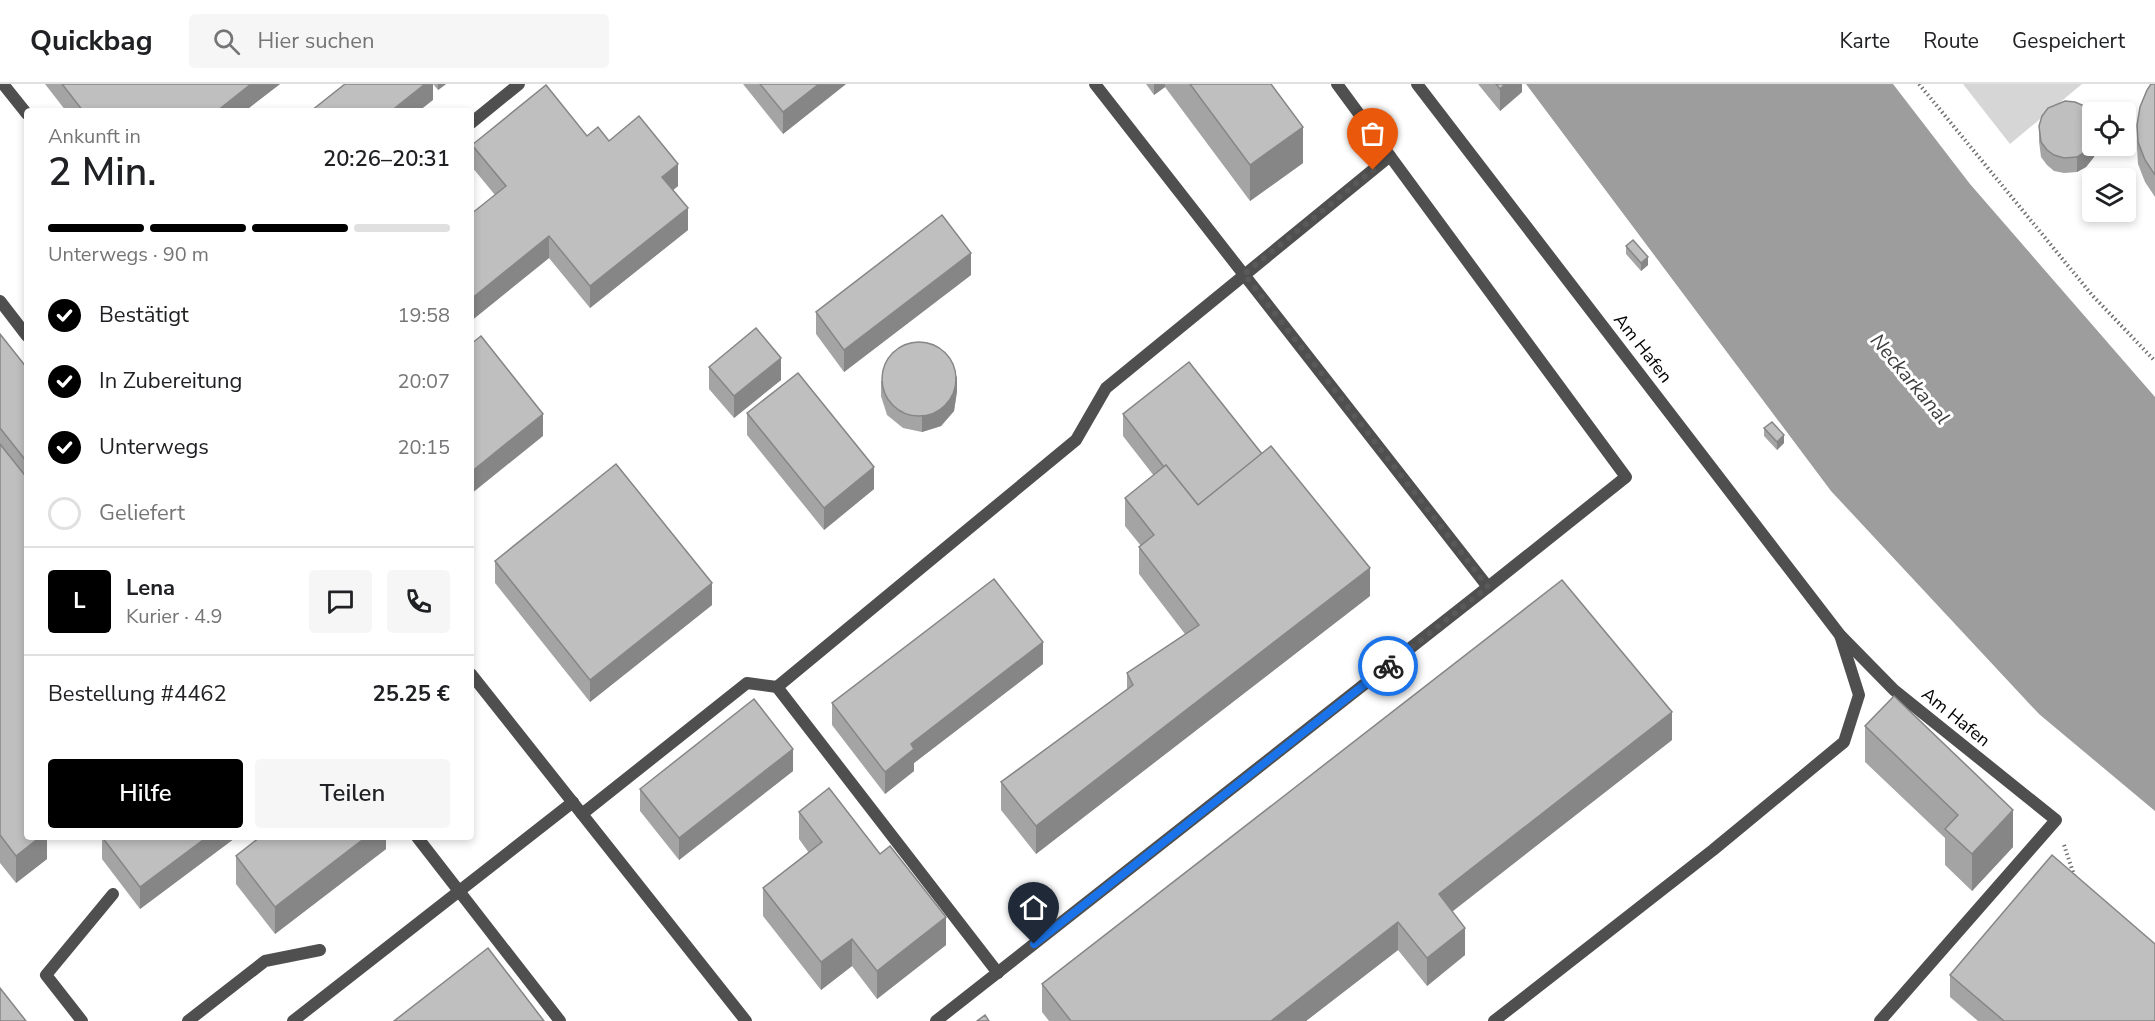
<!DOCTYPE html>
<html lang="de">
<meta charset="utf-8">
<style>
:root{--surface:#fff;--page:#f6f6f6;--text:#202124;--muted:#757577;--line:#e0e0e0;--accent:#000}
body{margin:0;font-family:"Nunito Sans",sans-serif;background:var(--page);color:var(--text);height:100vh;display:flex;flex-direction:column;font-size:22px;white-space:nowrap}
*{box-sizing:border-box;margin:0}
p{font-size:20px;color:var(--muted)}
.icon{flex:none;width:33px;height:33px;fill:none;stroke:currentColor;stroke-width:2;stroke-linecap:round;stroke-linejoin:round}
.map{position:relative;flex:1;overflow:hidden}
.sheet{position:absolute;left:24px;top:24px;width:450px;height:732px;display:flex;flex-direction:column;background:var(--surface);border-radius:6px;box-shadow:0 3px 9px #0003}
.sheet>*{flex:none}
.buttons{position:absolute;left:2082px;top:18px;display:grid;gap:12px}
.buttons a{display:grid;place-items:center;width:54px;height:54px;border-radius:6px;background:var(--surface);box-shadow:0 3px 9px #0003;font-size:30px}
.pin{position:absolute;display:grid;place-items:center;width:51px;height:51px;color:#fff;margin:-62px -26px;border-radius:50% 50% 50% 0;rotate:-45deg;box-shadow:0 0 6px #0007}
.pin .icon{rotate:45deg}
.courier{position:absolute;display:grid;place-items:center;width:60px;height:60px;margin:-30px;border:4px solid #1a73e8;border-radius:50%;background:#fff;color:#222;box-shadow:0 2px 8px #0007}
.head em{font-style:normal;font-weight:600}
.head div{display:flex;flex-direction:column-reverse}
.head{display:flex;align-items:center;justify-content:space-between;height:102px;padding:0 24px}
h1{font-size:39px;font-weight:600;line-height:45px}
.bar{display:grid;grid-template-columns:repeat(4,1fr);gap:9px 6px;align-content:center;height:72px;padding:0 24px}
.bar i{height:8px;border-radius:4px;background:var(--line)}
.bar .current{background:var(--accent)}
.bar p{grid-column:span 4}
.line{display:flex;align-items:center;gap:15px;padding:0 24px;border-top:2px solid var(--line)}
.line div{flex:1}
.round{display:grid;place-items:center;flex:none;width:63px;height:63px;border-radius:6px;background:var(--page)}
ol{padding:0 24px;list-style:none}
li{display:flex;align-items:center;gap:18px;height:66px}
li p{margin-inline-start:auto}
li .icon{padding:6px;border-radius:50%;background:var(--accent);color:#fff;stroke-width:4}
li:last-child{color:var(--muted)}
li i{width:33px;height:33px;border:3px solid var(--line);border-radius:50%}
.cta{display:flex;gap:12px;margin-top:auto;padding:12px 24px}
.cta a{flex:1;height:69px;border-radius:6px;background:var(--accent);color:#fff;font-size:24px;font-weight:600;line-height:69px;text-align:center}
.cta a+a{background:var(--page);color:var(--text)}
header{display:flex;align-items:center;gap:36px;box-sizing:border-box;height:84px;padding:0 30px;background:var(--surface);border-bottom:2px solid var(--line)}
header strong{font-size:28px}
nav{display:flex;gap:33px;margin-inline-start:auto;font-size:21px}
.search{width:420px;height:54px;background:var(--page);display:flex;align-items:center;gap:15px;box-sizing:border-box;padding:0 21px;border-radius:6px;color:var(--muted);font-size:22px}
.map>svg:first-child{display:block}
.green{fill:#d6d6d6}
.water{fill:#9d9d9d}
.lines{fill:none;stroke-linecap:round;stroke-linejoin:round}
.path{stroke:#717171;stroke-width:4;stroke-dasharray:1.5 3;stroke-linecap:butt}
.service{stroke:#4f4f4f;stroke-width:12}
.minor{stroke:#4f4f4f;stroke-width:12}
.wall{fill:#a4a4a4}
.shaded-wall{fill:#868686}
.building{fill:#bfbfbf;stroke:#868686;stroke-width:1.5}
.done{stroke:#595959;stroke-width:6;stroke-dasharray:0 10.8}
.route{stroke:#1a73e8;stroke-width:8}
.labels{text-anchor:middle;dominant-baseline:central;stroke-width:6;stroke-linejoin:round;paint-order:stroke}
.street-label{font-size:18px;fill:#000;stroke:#fff}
.water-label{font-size:20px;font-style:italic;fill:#3e3e3e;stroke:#fff}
</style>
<header>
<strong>Quickbag</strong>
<div class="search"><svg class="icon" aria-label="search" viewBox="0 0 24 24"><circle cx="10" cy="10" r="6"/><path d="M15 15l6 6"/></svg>Hier suchen</div>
<nav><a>Karte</a><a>Route</a><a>Gespeichert</a></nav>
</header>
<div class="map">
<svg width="2155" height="937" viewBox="0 0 2155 937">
<rect width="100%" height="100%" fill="#fff"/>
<!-- green -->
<path class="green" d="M1963 0H2082L2010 60Z"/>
<!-- water -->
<path class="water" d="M1526 0H1893L1970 100 2155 313V727L2039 630 1831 407Z"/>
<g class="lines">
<!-- path -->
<g class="path">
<path d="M1919 0 2092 211 2155 277"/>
<path d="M2064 761 2075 794"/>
</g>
<!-- service -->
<g class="service">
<path d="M3 0 27 30"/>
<path d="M1095 0 1488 503 1626 393 1337 0"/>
<path d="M471 39 519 0"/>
<path d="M0 217 27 252"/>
<path d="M1841 552 1894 606 2056 736 1880 937"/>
<path d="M471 590 746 937"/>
<path d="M582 730 747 599 777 603"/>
<path d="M417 753 560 937"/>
<path d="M998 889 777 603 1076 356 1106 304 1390 72"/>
<path d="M82 937 46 891 113 810"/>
<path d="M188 937 265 877 320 866"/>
<path d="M293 937 573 718"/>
<path d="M936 937 1488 503"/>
<path d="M1494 937 1713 766 1844 658 1859 611 1840 551"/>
</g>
<!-- minor -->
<path class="minor" d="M1417 0 1840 551"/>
</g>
<!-- wall -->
<g class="wall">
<path d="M45 0H280L245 27H66Z"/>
<path d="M433 0H446L438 6Z"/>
<path d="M743 0H846L783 50Z"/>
<path d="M1146 0H1271L1303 79 1250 117 1165 3 1154 11Z"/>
<path d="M1478 0H1522V8L1500 27Z"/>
<path d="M2155 0V113L2145 98 2138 80 2137 63V41Z"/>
<path d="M2039 42 2096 62 2094 73 2086 83 2077 88 2064 89 2054 87 2047 81 2041 73 2039 57Z"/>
<path d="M587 52 609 57 678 102 673 106 688 146 590 224 549 174 471 237V130L495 111 472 83V61Z"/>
<path d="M1626 162 1648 181 1641 187 1626 170Z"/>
<path d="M971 191 844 288 816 250V228Z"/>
<path d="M0 250 27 284V753H47V775L16 799 0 779Z"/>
<path d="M709 283 781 296 734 334 709 305Z"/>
<path d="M881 297 957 307 954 327 941 342 922 348 903 344 887 331 881 312Z"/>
<path d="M747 329 874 405 824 446 747 351Z"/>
<path d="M1123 330 1370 512 1036 770 1001 726V698L1127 606V589L1185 550 1139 490V463L1141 462 1125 442V414L1154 392 1123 352Z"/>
<path d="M1764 344 1784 359 1777 366 1764 352Z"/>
<path d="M495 477 712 521 590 618 495 499Z"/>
<path d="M1043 580 914 679V687L885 710 832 641V619Z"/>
<path d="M1865 642 2013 763 1972 807 1945 781V754L1865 678Z"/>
<path d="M1672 656 1452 827 1465 871 1427 902 1398 866 1306 937H1049L1042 928V900Z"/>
<path d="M793 687 679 776 640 727V705Z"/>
<path d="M799 728 946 861 877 915 852 882 821 906 763 832V804L809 769 799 755Z"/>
<path d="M102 753H235V754L140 825 102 775Z"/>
<path d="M386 753V765L275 850 236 800V772Z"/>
<path d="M1950 891 2155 937H1978L1950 913Z"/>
</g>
<!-- shaded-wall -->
<g class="shaded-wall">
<path d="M251 0H280L245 27H217Z"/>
<path d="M425 0H433V16L419 27H391Z"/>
<path d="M438 0H446L438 6Z"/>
<path d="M819 0H846L783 50V28Z"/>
<path d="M1154 0H1165V3L1154 11Z"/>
<path d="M1505 0H1522V8L1500 27V5Z"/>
<path d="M1303 43V79L1250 117V81Z"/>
<path d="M2092 59V62H2096L2094 73 2086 83 2077 88V73Z"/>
<path d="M678 80V102L662 115V93Z"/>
<path d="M688 124V146L590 224V202Z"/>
<path d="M549 152V174L471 237V215Z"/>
<path d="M971 169V191L844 288V266Z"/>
<path d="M1648 173V181L1641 187V179Z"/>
<path d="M781 274V296L734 334V312Z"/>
<path d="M957 292V307L954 327 941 342 922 348V332Z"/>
<path d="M543 330V352L471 410V388Z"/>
<path d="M1784 351V359L1777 366V358Z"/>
<path d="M874 383V405L824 446V424Z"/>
<path d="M1370 484V512L1036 770V742Z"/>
<path d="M712 499V521L590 618V596Z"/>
<path d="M1043 558V580L914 679V687L885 710V688L911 660Z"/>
<path d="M1672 628V656L1439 838V810Z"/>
<path d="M793 665V687L679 776V754Z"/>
<path d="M2013 726V763L1972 807V770Z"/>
<path d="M40 753H47V775L16 799V772Z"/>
<path d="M207 753H235V754L140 825V803Z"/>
<path d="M366 753H386V765L275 850V823Z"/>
<path d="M946 833V861L877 915V887Z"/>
<path d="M1398 838V866L1306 937H1271Z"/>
<path d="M1465 844V871L1427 902V874Z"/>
<path d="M852 855V882L821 906V878Z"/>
</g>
<!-- building -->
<g class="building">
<path d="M62 0H251L217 27H83Z"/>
<path d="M345 0H425L391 27H311Z"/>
<path d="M760 0H819L783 28Z"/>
<path d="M1190 0H1271L1303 43 1250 81Z"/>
<path d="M1496 0H1505L1500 5Z"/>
<path d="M2151 0H2155V91L2145 76 2138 58 2137 41 2140 23 2147 6Z"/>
<path d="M546 1 587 52 598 43 609 57 639 32 678 80 662 93 688 124 590 202 549 152 471 215V130L506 102 472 61Z"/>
<path d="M2065 17 2075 18 2084 22 2091 29 2092 32V59L2086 67 2077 73 2064 74 2054 71 2047 66 2041 58 2039 42 2042 32 2048 24Z"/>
<path d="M942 131 971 169 844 266 816 228Z"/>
<path d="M1633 156 1648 173 1641 179 1626 162Z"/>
<path d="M756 244 781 274 734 312 709 283Z"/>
<path d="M0 250 27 284V378L0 344Z"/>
<path d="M481 252 543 330 471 388V260Z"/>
<circle cx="919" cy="295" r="37"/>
<path d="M1189 278 1262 370 1198 421 1166 381 1164 383 1123 330Z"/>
<path d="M798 289 874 383 824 424 747 329Z"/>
<path d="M1772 338 1784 351 1777 358 1764 344Z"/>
<path d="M0 360 27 394V753H40L16 772 0 751Z"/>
<path d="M1271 362 1370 484 1036 742 1001 698 1133 601 1127 589 1199 541 1139 463 1154 451 1125 414 1166 381 1198 421Z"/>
<path d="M616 380 712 499 590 596 495 477Z"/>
<path d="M994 495 1043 558 911 660 914 665 885 688 832 619Z"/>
<path d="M1562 496 1672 628 1439 810 1465 844 1427 874 1398 838 1271 937H1071L1042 900Z"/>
<path d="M1894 612 2013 726 1972 770 1945 745 1958 731 1865 642Z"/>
<path d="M754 615 793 665 679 754 640 705Z"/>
<path d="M829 704 880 770 890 762 946 833 877 887 852 855 821 878 763 804 822 758 799 728Z"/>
<path d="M102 753H207L140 803Z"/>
<path d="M260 753H366L275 823 236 772Z"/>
<path d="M2052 771 2155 860V937H2004L1950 891Z"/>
<path d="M488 864 544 937H394Z"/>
<path d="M0 904 26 937H0Z"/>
<path d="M985 931 989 937H977Z"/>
</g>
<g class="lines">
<!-- done -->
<path class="done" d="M1373 86 1244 190 1488 503 1388 582"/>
<!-- route -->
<path class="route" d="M1034 860 1388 582"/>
</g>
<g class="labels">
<!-- street labels -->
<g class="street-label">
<text transform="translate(1643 264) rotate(52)">Am Hafen</text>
<text transform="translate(1956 633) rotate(39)">Am Hafen</text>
</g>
<!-- water labels -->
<g class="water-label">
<text transform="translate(1910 295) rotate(50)">Neckarkanal</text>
</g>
</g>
</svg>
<div class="buttons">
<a><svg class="icon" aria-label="locate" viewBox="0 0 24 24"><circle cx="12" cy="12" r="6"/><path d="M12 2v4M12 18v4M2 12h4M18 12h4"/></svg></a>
<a><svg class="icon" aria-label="layers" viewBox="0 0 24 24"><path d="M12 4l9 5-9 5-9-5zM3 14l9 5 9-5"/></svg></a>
</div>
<div class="pin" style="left:1373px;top:86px;background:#ea580c"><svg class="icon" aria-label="bag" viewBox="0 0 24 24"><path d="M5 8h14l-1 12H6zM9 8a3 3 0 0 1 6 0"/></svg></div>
<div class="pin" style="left:1034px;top:860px;background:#1f2937"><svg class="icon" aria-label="home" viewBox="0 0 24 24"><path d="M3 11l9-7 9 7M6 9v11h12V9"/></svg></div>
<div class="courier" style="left:1388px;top:582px"><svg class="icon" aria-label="bike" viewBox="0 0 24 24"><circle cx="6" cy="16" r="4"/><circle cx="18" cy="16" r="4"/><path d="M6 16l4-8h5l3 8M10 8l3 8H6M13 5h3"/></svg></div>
<section class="sheet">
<div class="head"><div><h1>2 Min.</h1><p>Ankunft in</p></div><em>20:26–20:31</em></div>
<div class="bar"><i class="current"></i><i class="current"></i><i class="current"></i><i></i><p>Unterwegs · 90 m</p></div>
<ol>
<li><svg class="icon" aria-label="check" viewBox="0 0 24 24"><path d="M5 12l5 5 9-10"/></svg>Bestätigt<p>19:58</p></li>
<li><svg class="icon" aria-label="check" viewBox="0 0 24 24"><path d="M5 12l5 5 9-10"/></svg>In Zubereitung<p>20:07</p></li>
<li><svg class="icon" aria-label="check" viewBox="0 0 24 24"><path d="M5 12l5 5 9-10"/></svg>Unterwegs<p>20:15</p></li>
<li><i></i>Geliefert</li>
</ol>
<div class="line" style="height:108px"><b class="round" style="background:var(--accent);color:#fff">L</b><div><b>Lena</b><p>Kurier · 4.9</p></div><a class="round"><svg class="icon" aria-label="chat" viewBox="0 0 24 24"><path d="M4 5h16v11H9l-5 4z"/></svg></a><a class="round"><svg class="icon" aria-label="phone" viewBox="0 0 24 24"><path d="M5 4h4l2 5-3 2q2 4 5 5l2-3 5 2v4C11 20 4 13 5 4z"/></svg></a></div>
<div class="line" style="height:78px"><div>Bestellung #4462</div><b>25.25 €</b></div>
<div class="cta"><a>Hilfe</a><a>Teilen</a></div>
</section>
</div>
